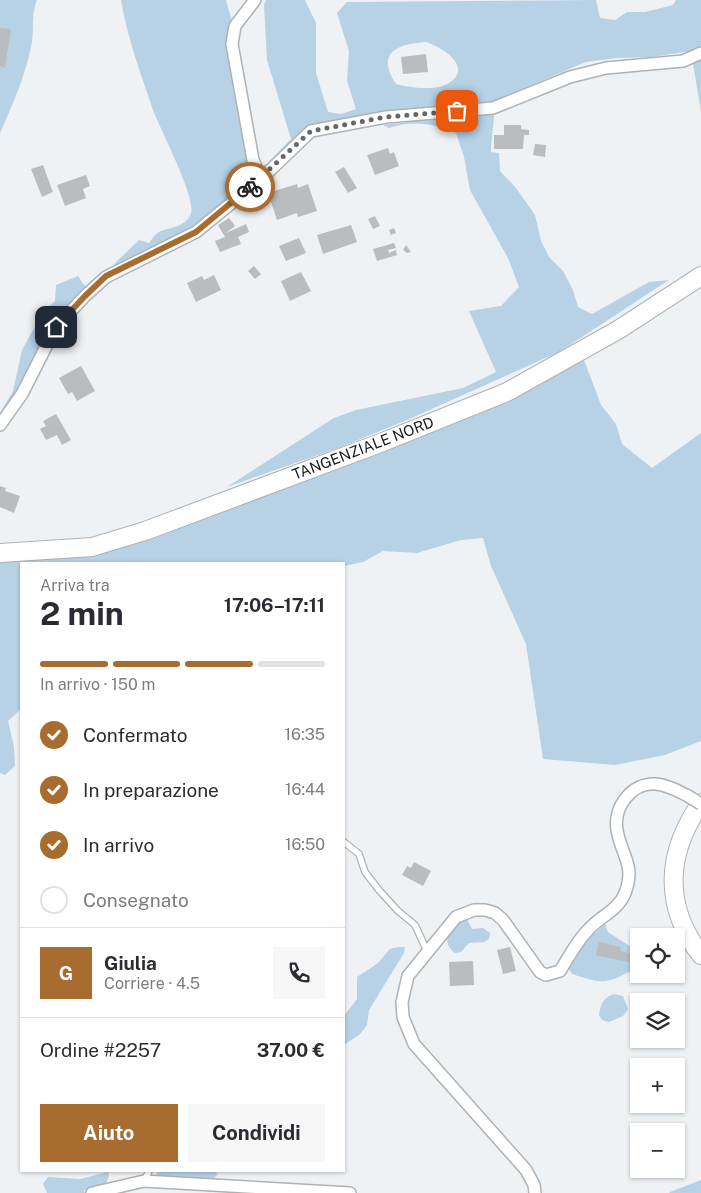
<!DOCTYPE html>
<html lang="it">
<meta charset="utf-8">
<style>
:root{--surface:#fff;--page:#f7f7f7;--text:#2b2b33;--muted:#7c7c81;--line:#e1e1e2;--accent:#a96c30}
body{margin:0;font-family:"Public Sans",sans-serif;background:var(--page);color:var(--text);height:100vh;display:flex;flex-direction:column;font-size:19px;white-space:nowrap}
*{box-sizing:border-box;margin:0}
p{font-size:16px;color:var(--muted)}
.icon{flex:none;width:28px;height:28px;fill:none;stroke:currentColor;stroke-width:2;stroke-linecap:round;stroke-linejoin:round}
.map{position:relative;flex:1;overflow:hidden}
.details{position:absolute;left:20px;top:562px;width:325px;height:610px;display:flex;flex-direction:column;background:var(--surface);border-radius:0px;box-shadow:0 1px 4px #0004}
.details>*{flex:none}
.controls{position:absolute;left:630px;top:928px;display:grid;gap:10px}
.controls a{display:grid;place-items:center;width:55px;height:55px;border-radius:0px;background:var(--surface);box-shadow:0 1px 4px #0004;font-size:25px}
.pin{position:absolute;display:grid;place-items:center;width:42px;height:42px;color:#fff;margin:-21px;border-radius:10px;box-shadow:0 2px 8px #0006}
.courier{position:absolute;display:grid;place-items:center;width:50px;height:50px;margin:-25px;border:4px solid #a96c30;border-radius:50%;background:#fff;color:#222;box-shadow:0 1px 6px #0007}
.head em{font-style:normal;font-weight:700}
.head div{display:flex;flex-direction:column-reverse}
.head{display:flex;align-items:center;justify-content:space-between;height:85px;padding:0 20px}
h1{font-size:32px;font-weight:700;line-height:38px}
.bar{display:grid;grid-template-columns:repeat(4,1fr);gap:8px 5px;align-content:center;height:60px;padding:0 20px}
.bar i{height:6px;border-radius:4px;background:var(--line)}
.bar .on{background:var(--accent)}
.bar p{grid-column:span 4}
.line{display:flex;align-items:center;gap:12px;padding:0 20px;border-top:1px solid var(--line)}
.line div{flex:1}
.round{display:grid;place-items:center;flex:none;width:52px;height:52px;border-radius:0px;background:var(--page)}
ol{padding:0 20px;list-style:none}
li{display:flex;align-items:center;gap:15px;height:55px}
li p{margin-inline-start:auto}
li .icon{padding:5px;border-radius:50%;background:var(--accent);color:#fff;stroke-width:4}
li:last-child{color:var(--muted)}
li i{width:28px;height:28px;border:2px solid var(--line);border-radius:50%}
.cta{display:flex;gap:10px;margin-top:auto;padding:10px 20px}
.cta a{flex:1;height:58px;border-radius:0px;background:var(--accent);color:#fff;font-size:20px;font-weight:700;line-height:58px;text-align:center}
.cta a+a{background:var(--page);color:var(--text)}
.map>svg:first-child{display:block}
.green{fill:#b7d1e5;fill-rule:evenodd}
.building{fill:#babdbf}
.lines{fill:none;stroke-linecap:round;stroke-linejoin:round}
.service-casing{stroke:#aeb2b4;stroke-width:8}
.minor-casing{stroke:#aeb2b4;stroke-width:14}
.primary-casing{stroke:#aeb2b4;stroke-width:20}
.service{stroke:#fff;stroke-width:5.5}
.minor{stroke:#fff;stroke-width:11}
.primary{stroke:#fff;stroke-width:18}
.minor-bridge-casing{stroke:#aeb2b4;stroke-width:14;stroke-linecap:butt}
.minor-bridge{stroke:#fff;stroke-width:11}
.done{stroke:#656769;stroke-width:5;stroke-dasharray:0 9}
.route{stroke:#a96c30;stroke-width:6}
.labels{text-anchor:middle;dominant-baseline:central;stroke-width:4;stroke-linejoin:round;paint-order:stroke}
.street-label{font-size:15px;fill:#1b1c1d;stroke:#fff}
</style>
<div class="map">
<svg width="701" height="1193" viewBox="0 0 701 1193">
<rect width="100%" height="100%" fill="#eff2f5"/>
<!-- green -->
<g class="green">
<path d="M0 0H37C31 14 34 28 32 42 26 74 13 104 0 133Z"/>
<path d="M121 0H226L238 43 261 167 267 164 291 139 267 60 264 5 266 0H305L316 23V73L328 112 341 114 356 109 347 81 349 51 337 13 347 2 596 0 600 18 615 20 627 12H645L673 5 676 0H701V112L691 51 652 57 617 58 586 62 493 101 377 114 326 123 215 213 177 237 112 266 139 240 149 243C152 239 155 234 159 232 170 227 187 227 191 213 196 197 160 129 153 110 141 74 127 37 121 0ZM426 42C442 47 474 67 449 83 437 91 409 88 396 84 375 52 398 44 426 42Z"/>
<path d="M494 112C494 126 491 138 491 152L499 153 500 171 516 188 535 215 541 241 549 257 563 271 573 290 578 307 592 314 649 282 669 280 559 352 407 420 341 447 227 487 334 418 356 410 463 388 496 372 469 311 501 306 519 287 508 258 470 190 464 157 456 133C433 123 414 120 389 128L383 125Z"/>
<path d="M78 276 87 289 0 422V413L13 391 22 350 42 314 55 301 56 285Z"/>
<path d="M584 360 601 405 616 424 622 444 652 468 701 433V741L665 755 615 765 543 759 526 644 491 566 483 538 461 540 417 553 383 551 363 562 344 566V564H21V709L8 721 14 747 15 766 5 775 0 773V558L79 557 182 523 508 398Z"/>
<path d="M467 919 472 929 483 928 490 933 489 939 484 942 469 943 461 952 455 953C442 943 448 934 455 922Z"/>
<path d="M605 924 608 932 634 949 638 965C634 972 631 971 625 974 604 986 594 981 572 974L568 967 583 943Z"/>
<path d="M399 947H405L404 953 369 1010 367 1025 360 1034 344 1045V1016L357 999V977L378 963 390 949Z"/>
<path d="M614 994 623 996 628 1009 623 1016 609 1022 602 1020 599 1015C600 1004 604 997 614 994Z"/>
<path d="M157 1171H213L218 1174 212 1180 163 1179 157 1175Z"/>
<path d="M108 1172 109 1176 104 1189 84 1190 85 1193H47L43 1184 48 1177 80 1179Z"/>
<path d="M701 1180V1193H669L670 1192Z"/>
</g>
<!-- building -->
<g class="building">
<path d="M0 28 11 29 5 68 0 66Z"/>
<path d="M426 54 428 72 403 74 401 57Z"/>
<path d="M504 125H521V129L529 130V135H524L523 149H494V135H504Z"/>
<path d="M535 144 546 145 545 157 533 155Z"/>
<path d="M388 148 390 154 394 152 399 166 375 175 367 155Z"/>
<path d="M43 165 53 192 42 197 31 169Z"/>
<path d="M344 167 357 188 348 193 335 172Z"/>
<path d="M86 175 90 186 83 189 86 198 65 206 57 185Z"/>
<path d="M297 184 298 188 308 184 317 211 298 217 297 213 277 220 268 193Z"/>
<path d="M375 216 380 226 373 229 368 219Z"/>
<path d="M229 218 235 226 226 233 246 224 249 232 238 237 241 244 220 252 215 241 225 237 218 225Z"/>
<path d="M351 225 357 242 323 254 317 235Z"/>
<path d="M394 228 396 233 391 235 389 230Z"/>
<path d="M299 238 306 253 286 261 279 246Z"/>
<path d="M394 243 396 248 388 250 389 253 396 250 397 255 377 261 373 249Z"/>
<path d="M406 245 411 252 407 253 403 250Z"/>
<path d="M254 266 261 274 255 279 248 271Z"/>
<path d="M301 272 311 291 290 301 281 281Z"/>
<path d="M214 275 221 290 196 302 187 283 202 276 204 280Z"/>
<path d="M81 366 95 391 77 401 72 392 68 394 59 378Z"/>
<path d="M56 414 71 440 62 445 57 435 46 440 40 429 46 426 43 421Z"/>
<path d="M0 486 6 488 5 491 20 496 14 513 0 507Z"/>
<path d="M414 862 431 871 423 886 402 875 407 866 411 868Z"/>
<path d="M599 942 621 947 620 951 634 954 632 963 596 955Z"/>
<path d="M510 947 516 971 503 974 497 950Z"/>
<path d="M473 961 474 985 450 986 449 962Z"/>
</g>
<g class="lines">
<!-- service casing -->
<g class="service-casing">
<g id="service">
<path d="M344 842 359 854 365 872 379 890 397 910 415 925 427 951"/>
<path d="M144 1181 149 1171"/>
</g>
</g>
<!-- minor casing -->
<g class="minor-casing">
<g id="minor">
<path d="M255 0 235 26 232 44 253 160 261 179"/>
<path d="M0 425 22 394 56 327 85 296 106 277 196 232 261 179 311 131 386 117 493 108 570 77 606 68 683 61 701 53"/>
<path d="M92 1193 144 1181 350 1193"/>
<path d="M535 1193 534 1185 526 1170 414 1044 403 1017 402 1002 408 976 456 917 474 910H485L495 913 503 920 540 972 546 975 560 971C569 957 576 942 588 930 600 916 618 911 625 893 636 865 621 855 617 830 613 807 632 782 656 784 668 785 678 791 688 796"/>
</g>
</g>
<!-- primary casing -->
<g class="primary-casing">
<g id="primary">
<path d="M0 553 92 547 145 531 383 442 507 392 618 330 701 276"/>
<path d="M701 803C666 853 663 906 701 955"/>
</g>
</g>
<!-- service -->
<use href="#service" class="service"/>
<!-- minor -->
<use href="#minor" class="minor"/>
<!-- primary -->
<use href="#primary" class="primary"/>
<!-- minor-bridge casing -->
<g class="minor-bridge-casing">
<path id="minor-bridge" d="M688 796 701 804"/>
</g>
<!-- minor-bridge -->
<use href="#minor-bridge" class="minor-bridge"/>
</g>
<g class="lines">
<!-- done -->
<path class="done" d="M250 187 311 131 386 117 457 111"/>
<!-- route -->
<path class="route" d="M56 327 85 296 106 276 196 232 250 187"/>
</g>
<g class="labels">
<!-- street labels -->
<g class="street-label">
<text transform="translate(363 448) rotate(-21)">TANGENZIALE NORD</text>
</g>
</g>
</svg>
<div class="controls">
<a><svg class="icon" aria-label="locate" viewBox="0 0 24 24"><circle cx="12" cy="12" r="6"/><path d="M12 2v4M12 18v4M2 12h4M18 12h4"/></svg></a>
<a><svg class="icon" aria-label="layers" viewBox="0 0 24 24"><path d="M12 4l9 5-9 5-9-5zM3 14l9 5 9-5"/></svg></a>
<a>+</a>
<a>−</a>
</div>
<div class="pin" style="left:457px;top:111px;background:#ea580c"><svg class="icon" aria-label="bag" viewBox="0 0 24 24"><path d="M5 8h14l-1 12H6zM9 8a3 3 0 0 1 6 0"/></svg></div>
<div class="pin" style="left:56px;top:327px;background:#1f2937"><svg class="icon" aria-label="home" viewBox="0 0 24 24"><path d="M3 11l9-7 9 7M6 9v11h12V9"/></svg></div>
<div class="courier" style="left:250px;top:187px"><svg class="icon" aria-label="bike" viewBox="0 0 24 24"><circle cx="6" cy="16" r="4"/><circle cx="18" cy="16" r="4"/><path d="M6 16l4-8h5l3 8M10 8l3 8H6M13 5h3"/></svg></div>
<section class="details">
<div class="head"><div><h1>2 min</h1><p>Arriva tra</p></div><em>17:06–17:11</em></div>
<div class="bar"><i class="on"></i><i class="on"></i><i class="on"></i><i></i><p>In arrivo · 150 m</p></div>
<ol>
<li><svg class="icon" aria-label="check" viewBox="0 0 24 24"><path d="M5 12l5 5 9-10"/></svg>Confermato<p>16:35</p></li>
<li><svg class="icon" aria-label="check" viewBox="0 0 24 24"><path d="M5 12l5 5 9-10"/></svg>In preparazione<p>16:44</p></li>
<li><svg class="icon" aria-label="check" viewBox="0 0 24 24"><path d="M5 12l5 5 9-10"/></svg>In arrivo<p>16:50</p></li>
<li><i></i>Consegnato</li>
</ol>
<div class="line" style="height:90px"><b class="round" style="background:var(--accent);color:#fff">G</b><div><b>Giulia</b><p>Corriere · 4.5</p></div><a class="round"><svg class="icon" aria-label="phone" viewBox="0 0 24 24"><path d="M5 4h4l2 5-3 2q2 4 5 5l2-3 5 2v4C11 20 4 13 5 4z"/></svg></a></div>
<div class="line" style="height:65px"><div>Ordine #2257</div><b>37.00 €</b></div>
<div class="cta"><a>Aiuto</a><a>Condividi</a></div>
</section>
</div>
